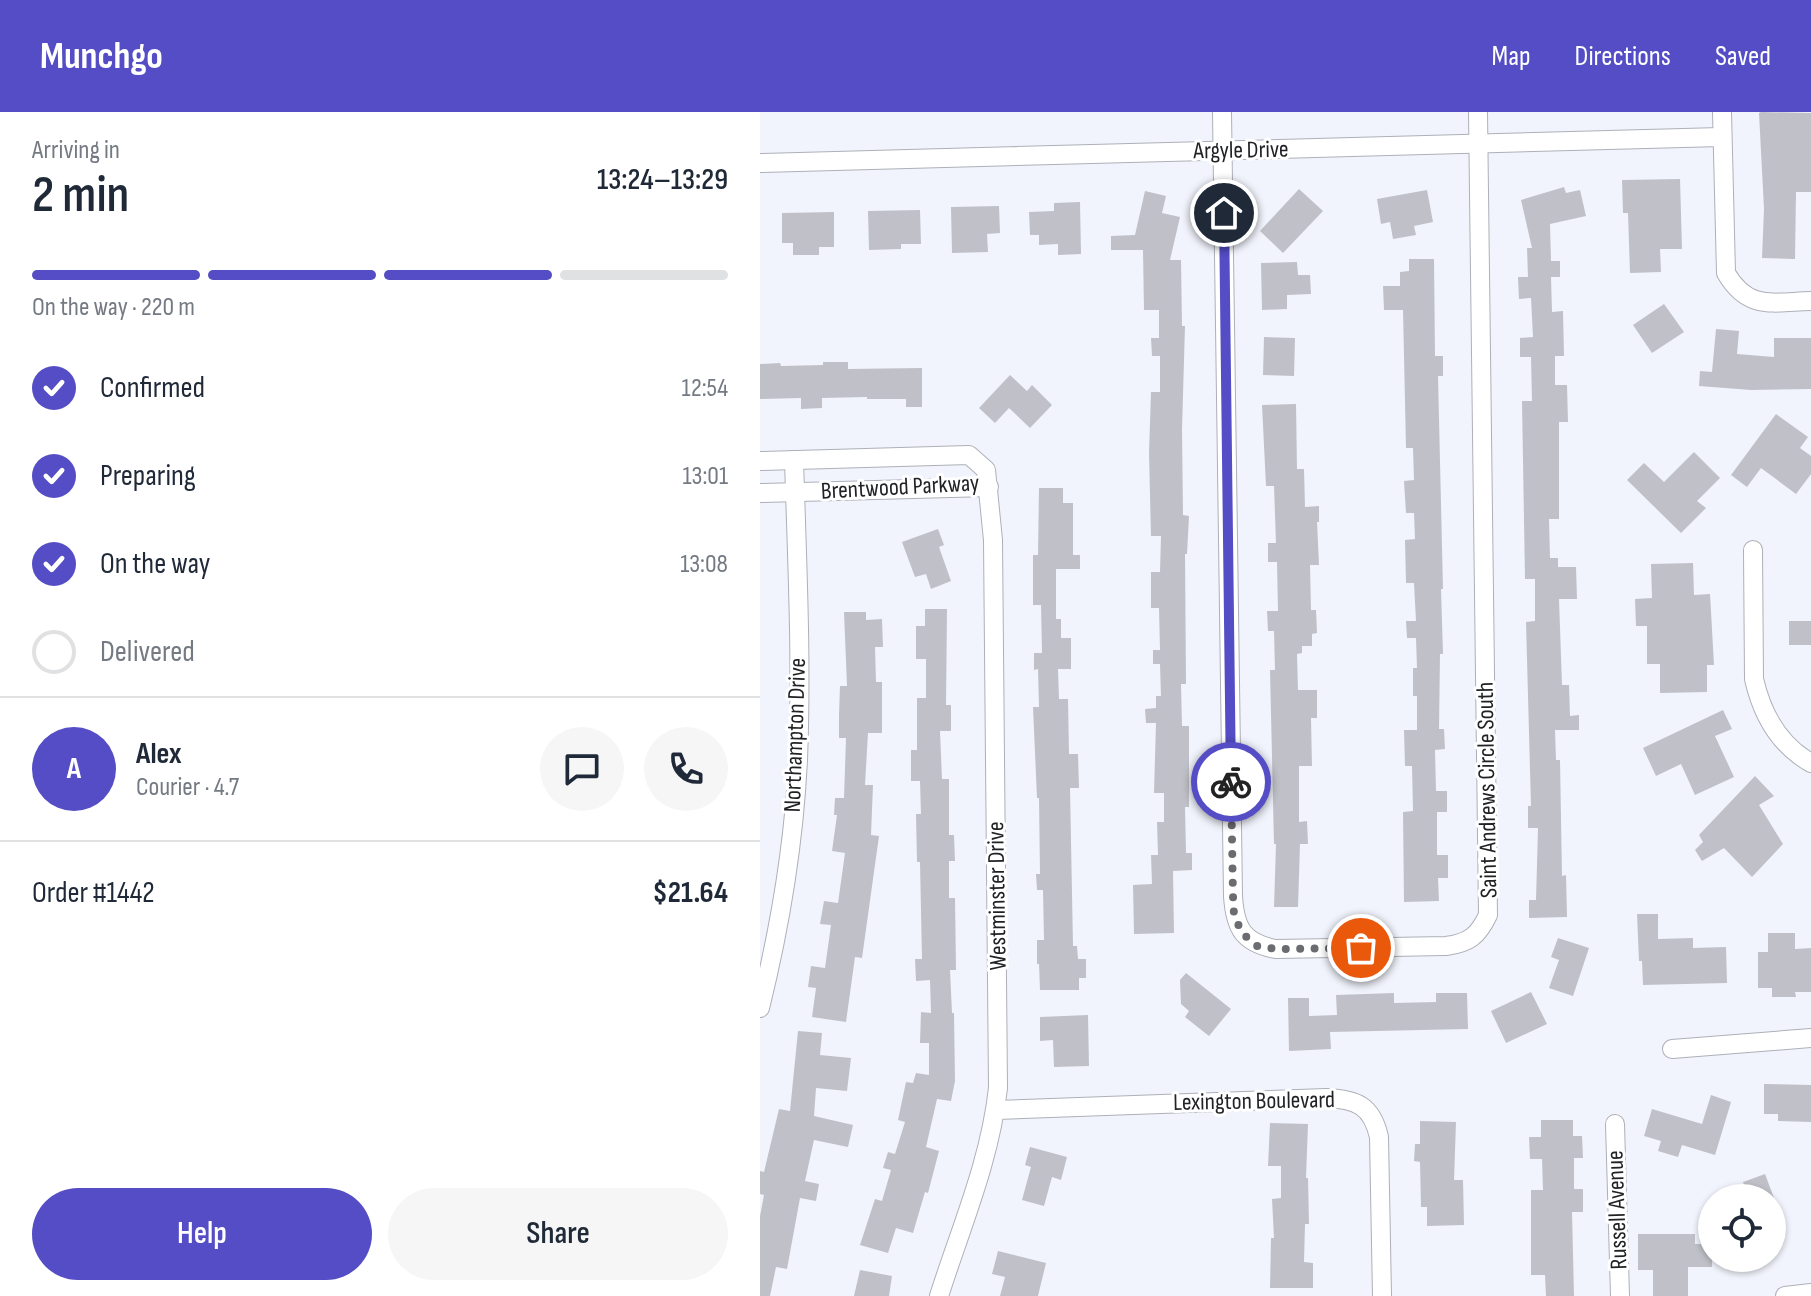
<!DOCTYPE html>
<meta charset="utf-8">
<style>
:root{--surface:#fff;--page:#f6f6f7;--text:#1f2937;--muted:#747a83;--line:#e0e1e3;--accent:#544dc5}
body{margin:0;font-family:"Sofia Sans Condensed",sans-serif;background:var(--page);color:var(--text);height:100vh;display:flex;flex-direction:column;font-size:30px;white-space:nowrap}
*{box-sizing:border-box;margin:0}
p{font-size:26px;color:var(--muted)}
.icon{flex:none;width:44px;height:44px;fill:none;stroke:currentColor;stroke-width:2;stroke-linecap:round;stroke-linejoin:round}
.map{position:relative;flex:1;overflow:hidden}
.details{display:flex;flex-direction:column;background:var(--surface);width:760px}
.details>*{flex:none}
.buttons{position:absolute;left:938px;top:1072px;display:grid;gap:16px}
.buttons a{display:grid;place-items:center;width:88px;height:88px;border-radius:50%;background:var(--surface);box-shadow:0 2px 6px #0004;font-size:40px}
.pin{position:absolute;display:grid;place-items:center;width:68px;height:68px;color:#fff;margin:-34px;border:4px solid #fff;border-radius:50%;box-shadow:0 2px 8px #0007}
.courier{position:absolute;display:grid;place-items:center;width:80px;height:80px;margin:-40px;border:6px solid #544dc5;border-radius:50%;background:#fff;color:#222;box-shadow:0 2px 10px #0007}
.summary em{font-style:normal;font-weight:600}
.summary div{display:flex;flex-direction:column-reverse}
.summary{display:flex;align-items:center;justify-content:space-between;height:136px;padding:0 32px}
h1{font-size:52px;font-weight:600;line-height:60px}
.bar{display:grid;grid-template-columns:repeat(4,1fr);gap:12px 8px;align-content:center;height:96px;padding:0 32px}
.bar i{height:10px;border-radius:6px;background:var(--line)}
.bar .active{background:var(--accent)}
.bar p{grid-column:span 4}
.line{display:flex;align-items:center;gap:20px;padding:0 32px;border-top:2px solid var(--line)}
.line div{flex:1}
.round{display:grid;place-items:center;flex:none;width:84px;height:84px;border-radius:42px;background:var(--page)}
ol{padding:0 32px;list-style:none}
li{display:flex;align-items:center;gap:24px;height:88px}
li p{margin-inline-start:auto}
li .icon{padding:8px;border-radius:50%;background:var(--accent);color:#fff;stroke-width:4}
li:last-child{color:var(--muted)}
li i{width:44px;height:44px;border:4px solid var(--line);border-radius:50%}
.primary-button{display:flex;gap:16px;margin-top:auto;padding:16px 32px}
.primary-button a{flex:1;height:92px;border-radius:48px;background:var(--accent);color:#fff;font-size:32px;font-weight:600;line-height:92px;text-align:center}
.primary-button a+a{background:var(--page);color:var(--text)}
header{display:flex;align-items:center;gap:48px;box-sizing:border-box;height:112px;padding:0 40px;background:var(--accent);color:#fff}
header strong{font-size:38px}
nav{display:flex;gap:44px;margin-inline-start:auto;font-size:28px}
main{display:flex;flex:1;min-height:0}
.map>svg:first-child{display:block}
.building{fill:#c0c0c8}
.lines{fill:none;stroke-linecap:round;stroke-linejoin:round}
.minor-casing{stroke:#adb0b8;stroke-width:20}
.minor{stroke:#fff;stroke-width:18}
.done{stroke:#6a6c70;stroke-width:8;stroke-dasharray:0 14.4}
.route{stroke:#544dc5;stroke-width:10}
.labels{text-anchor:middle;dominant-baseline:central;stroke-width:6;stroke-linejoin:round;paint-order:stroke}
.street-label{font-size:24px;fill:#212225;stroke:#fff}
</style>
<header>
<strong>Munchgo</strong>
<nav><a>Map</a><a>Directions</a><a>Saved</a></nav>
</header>
<main>
<section class="details">
<div class="summary"><div><h1>2 min</h1><p>Arriving in</p></div><em>13:24–13:29</em></div>
<div class="bar"><i class="active"></i><i class="active"></i><i class="active"></i><i></i><p>On the way · 220 m</p></div>
<ol>
<li><svg class="icon" aria-label="check" viewBox="0 0 24 24"><path d="M5 12l5 5 9-10"/></svg>Confirmed<p>12:54</p></li>
<li><svg class="icon" aria-label="check" viewBox="0 0 24 24"><path d="M5 12l5 5 9-10"/></svg>Preparing<p>13:01</p></li>
<li><svg class="icon" aria-label="check" viewBox="0 0 24 24"><path d="M5 12l5 5 9-10"/></svg>On the way<p>13:08</p></li>
<li><i></i>Delivered</li>
</ol>
<div class="line" style="height:144px"><b class="round" style="background:var(--accent);color:#fff">A</b><div><b>Alex</b><p>Courier · 4.7</p></div><a class="round"><svg class="icon" aria-label="chat" viewBox="0 0 24 24"><path d="M4 5h16v11H9l-5 4z"/></svg></a><a class="round"><svg class="icon" aria-label="phone" viewBox="0 0 24 24"><path d="M5 4h4l2 5-3 2q2 4 5 5l2-3 5 2v4C11 20 4 13 5 4z"/></svg></a></div>
<div class="line" style="height:104px"><div>Order #1442</div><b>$21.64</b></div>
<div class="primary-button"><a>Help</a><a>Share</a></div>
</section>
<div class="map">
<svg width="1051" height="1184" viewBox="0 0 1051 1184">
<rect width="100%" height="100%" fill="#f1f4fc"/>
<!-- building -->
<g class="building">
<path d="M1001 0 1051 1V80H1036L1035 147 1002 146 1004 97 999 1Z"/>
<path d="M920 67 922 137H900L901 160 870 161 868 101H863L862 68Z"/>
<path d="M804 75 806 81 820 78 826 104 790 112 791 149H800V165H791L792 200 803 199 804 244H795V273H807L808 310H799V407H789L790 446H798V455H816L817 487H799L802 573H809L810 604 819 603V618H795L796 648H800L802 764 806 763 807 805 769 806V788H776L778 716H768V694H771L766 510 775 509V467H765L762 289H772L771 245H760V226L773 225 771 186 759 187 758 165H768L767 136H772L761 88Z"/>
<path d="M539 77 563 99 523 141 500 119Z"/>
<path d="M667 78 673 110 654 114 656 123 633 127 630 110 621 112 617 87Z"/>
<path d="M385 79 406 84 402 101 420 105 410 148H421L422 214H425L422 317 423 403 429 404 427 442H425L426 572H421L422 614H429V695H425L426 741H432V758L413 759 414 821 374 822 373 773 392 772 391 743H398L397 710H404V681H394L396 611H386L385 597 396 596V584H401L400 552H393V538H400L399 496H391V460H400L401 424H391L389 341 391 280H400V244H392L391 226H399V198H384L383 138H351V124L375 123Z"/>
<path d="M320 90 321 142 298 143V132L279 133V123H270L269 100 294 99V91Z"/>
<path d="M239 94 240 121 227 122 228 140 192 141 191 95Z"/>
<path d="M160 98 161 132H141V137L109 138 108 99Z"/>
<path d="M74 100V135H59V143H33V131H22V101Z"/>
<path d="M649 147H674L675 244H683V264H678L683 477H681L683 542H680L679 617H684L685 637 675 638 676 679H687V700H677V743H688V766H678L679 789 644 790 643 700 653 699 652 654H645L644 618H657V584H653V556H657L656 526H647L646 509H656L654 471H646L645 428 655 427 654 401H646L644 369 654 368 653 336H646L643 198H624L623 174H640V160L649 159Z"/>
<path d="M537 150 538 163H550L551 182 527 183V197L502 198 501 151Z"/>
<path d="M904 192 924 220 892 241 873 213Z"/>
<path d="M956 217 979 219 977 242 1014 245V226H1051V277L991 278 939 274 940 259 952 260Z"/>
<path d="M504 225 535 226 534 264 503 263Z"/>
<path d="M63 250H88V257L162 256V295H146V287H107V285L62 286V296L41 297V286L0 287V252L20 251 21 254 63 253Z"/>
<path d="M250 263 267 279 272 273 292 293 270 316 249 296 235 311 219 296Z"/>
<path d="M536 292 537 357H544L545 395 559 394V410H557L559 453H550L551 498H556L557 521 552 522V534H542V541L537 542 538 578H557V606H551L552 654H539V710L547 709 548 732H540L538 795H514L516 732H514L510 558H515L514 519H508L507 499H518L517 450H508V431H516L514 374H506L502 293Z"/>
<path d="M1016 302 1048 325 1040 336 1051 344V362L1036 382 1001 356 987 375 971 363Z"/>
<path d="M934 340 960 366 937 389 946 396 921 421 867 368 884 351 904 370Z"/>
<path d="M279 376H303V391H313V443H320V457H296V507H301V526H311V557H298L299 587H308L309 642H318L319 676H310L313 834H317L318 847H326V866H319V878H280L279 852H277V828H284L283 778H277L276 762H280L279 686H277L273 595H279L278 557 274 558V541H282L281 493H273V443H278Z"/>
<path d="M178 417 184 433 179 435 191 469 171 477 166 462 155 465 142 430Z"/>
<path d="M933 451 934 483 950 482 954 553H947V580L900 581V552H887V514H876L875 487 892 486 891 452Z"/>
<path d="M165 497H187L186 593H191V619H180L182 667H189V723H194L195 749H189V786H195L196 858H190L192 901H194L195 969 191 989 177 987 166 1035 179 1039 168 1081 165 1080 153 1121 136 1116 128 1141 100 1133 115 1087 122 1089 131 1058 123 1056 128 1040 135 1042 145 1010 138 1008 146 970 153 971 156 961 169 963V931H160L161 900 171 901 170 868 156 869 155 847H162L160 750H157L156 702H161L160 669H151V638H157V586H166V547H156V514H165Z"/>
<path d="M84 500H106V508L122 507 123 535H115L116 570H122V621H108L105 673H113L111 723 119 724 102 846 95 845 86 910 52 905 56 876 48 875 51 854 65 856 71 813 60 812 64 789 78 791 85 741 72 739 77 703H74L75 686H84L86 626H79V603L80 574H87Z"/>
<rect x="1029" y="509" width="22" height="24"/>
<path d="M963 598 972 617 955 624 974 665 935 683 921 652 896 664 883 636Z"/>
<path d="M995 664 1014 684 999 693 1023 732 992 765 964 736 942 749 935 738 943 730 939 723Z"/>
<path d="M877 802H898V827L933 826V836L966 835 967 871 883 873 882 849H879Z"/>
<path d="M1008 821H1035V837L1051 836V880H1035L1036 885H1012V876H998V840H1008Z"/>
<path d="M798 826 829 836 813 884 789 876 799 848 791 845Z"/>
<path d="M426 861 471 897 449 924 425 905 429 899 421 892 420 868Z"/>
<path d="M771 880 787 912 746 931 731 899Z"/>
<path d="M634 881V891L676 890V881H707L708 917 570 920 571 937 529 939 528 886H549V904L577 903 576 883Z"/>
<path d="M328 903 329 954 294 955 293 928 280 929V905Z"/>
<path d="M38 919 62 921 60 943 91 946 87 979 56 976 54 1004 93 1013 88 1035 54 1028 45 1069 59 1072 56 1089 40 1086 27 1157 16 1155 10 1184H0V1104L4 1083 0 1082V1059L4 1060 19 997 30 999Z"/>
<path d="M1004 972 1051 973V1010L1018 1009V1002H1004Z"/>
<path d="M951 983 971 990 955 1043 922 1033 918 1045 898 1039 901 1029 884 1024 892 997 942 1012Z"/>
<path d="M781 1008H813V1024H822L823 1046H814V1077H823V1100H812L814 1184H786L785 1163H771V1078H783L782 1047H770L769 1025H781Z"/>
<path d="M660 1009 696 1010 694 1068H703L704 1113 667 1114V1095H661L660 1050 654 1049 655 1032H660Z"/>
<path d="M510 1011 548 1012 546 1066H548L549 1112H545L544 1150 553 1151V1176H510L511 1126H514L512 1087 521 1086V1054H508Z"/>
<path d="M270 1035 307 1045 301 1068 292 1065 284 1094 262 1088 271 1055 265 1053Z"/>
<path d="M1005 1062 1014 1086H989L983 1070Z"/>
<path d="M878 1122H935V1132H952V1155H928V1184H893V1158H878Z"/>
<path d="M238 1139 286 1151 278 1184H240L245 1165 232 1162Z"/>
<path d="M100 1158 132 1164 129 1184H94Z"/>
</g>
<g class="lines">
<!-- minor casing -->
<g class="minor-casing">
<g id="minor">
<path d="M462 0 473 784C475 816 483 831 516 837L686 834C709 831 718 824 728 803L718 0"/>
<path d="M962 0 966 161C988 199 1013 190 1051 189"/>
<path d="M0 51 961 25"/>
<path d="M0 349 209 343 226 358 233 428 238 976C230 1049 201 1115 179 1184"/>
<path d="M0 381 229 375"/>
<path d="M993 438 994 567C1002 602 1019 633 1051 651"/>
<path d="M0 896C20 815 34 731 38 648 42 548 37 448 34 348"/>
<path d="M912 937 1051 926"/>
<path d="M236 998 566 986C597 987 612 994 619 1025L622 1184"/>
<path d="M855 1012 860 1184"/>
<path d="M1025 1184 1051 1181"/>
</g>
</g>
<!-- minor -->
<use href="#minor" class="minor"/>
</g>
<g class="lines">
<!-- done -->
<path class="done" d="M471 670 473 784 474 803 482 821 497 834 516 837 601 836"/>
<!-- route -->
<path class="route" d="M464 101 471 670"/>
</g>
<g class="labels">
<!-- street labels -->
<g class="street-label">
<text transform="translate(481 38) rotate(-1)">Argyle Drive</text>
<text transform="translate(140 375) rotate(-3)">Brentwood Parkway</text>
<text transform="translate(35 623) rotate(-88)">Northampton Drive</text>
<text transform="translate(727 678) rotate(-91)">Saint Andrews Circle South</text>
<text transform="translate(237 784) rotate(-91)">Westminster Drive</text>
<text transform="translate(494 989) rotate(-1)">Lexington Boulevard</text>
<text transform="translate(857 1098) rotate(-92)">Russell Avenue</text>
</g>
</g>
</svg>
<div class="buttons">
<a><svg class="icon" aria-label="locate" viewBox="0 0 24 24"><circle cx="12" cy="12" r="6"/><path d="M12 2v4M12 18v4M2 12h4M18 12h4"/></svg></a>
</div>
<div class="pin" style="left:601px;top:836px;background:#ea580c"><svg class="icon" aria-label="bag" viewBox="0 0 24 24"><path d="M5 8h14l-1 12H6zM9 8a3 3 0 0 1 6 0"/></svg></div>
<div class="pin" style="left:464px;top:101px;background:#1f2937"><svg class="icon" aria-label="home" viewBox="0 0 24 24"><path d="M3 11l9-7 9 7M6 9v11h12V9"/></svg></div>
<div class="courier" style="left:471px;top:670px"><svg class="icon" aria-label="bike" viewBox="0 0 24 24"><circle cx="6" cy="16" r="4"/><circle cx="18" cy="16" r="4"/><path d="M6 16l4-8h5l3 8M10 8l3 8H6M13 5h3"/></svg></div>
</div>
</main>
